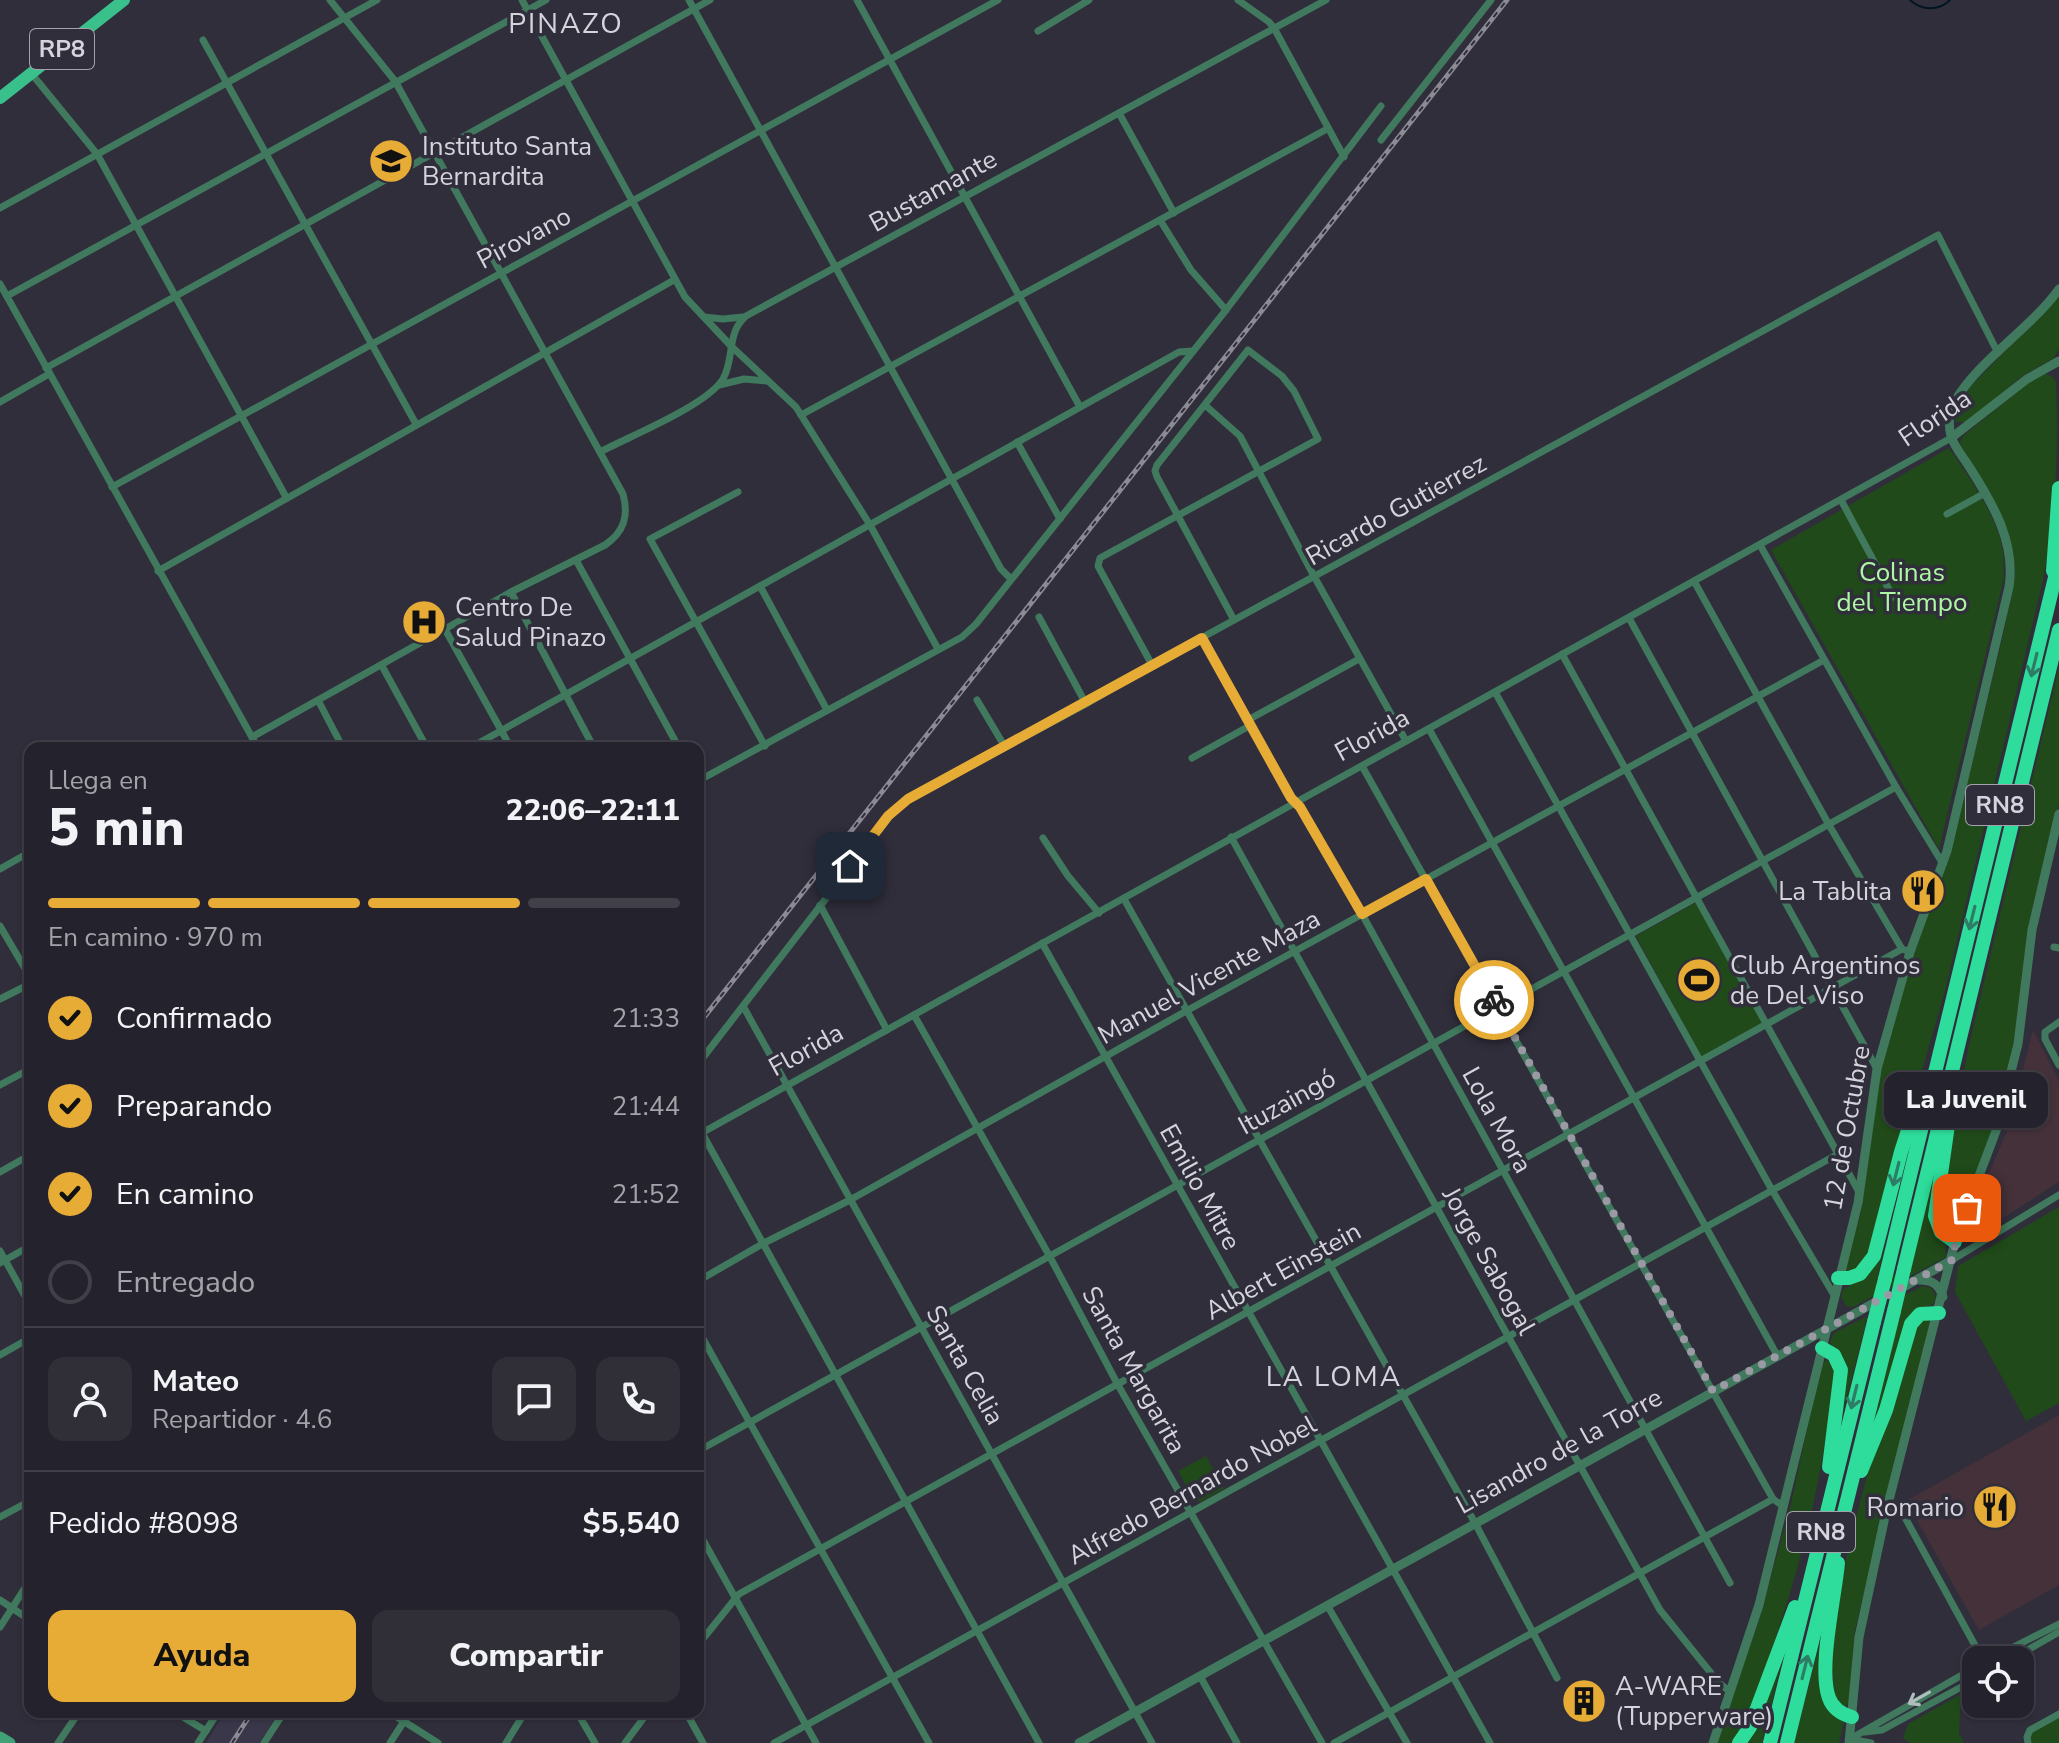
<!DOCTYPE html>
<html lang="es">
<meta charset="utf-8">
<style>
:root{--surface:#24222c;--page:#302f38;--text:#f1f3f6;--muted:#a3a4a9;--line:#413f48;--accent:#e6ac36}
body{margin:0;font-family:"Nunito Sans",sans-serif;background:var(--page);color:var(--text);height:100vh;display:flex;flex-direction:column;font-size:30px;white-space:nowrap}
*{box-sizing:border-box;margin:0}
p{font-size:26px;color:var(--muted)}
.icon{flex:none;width:44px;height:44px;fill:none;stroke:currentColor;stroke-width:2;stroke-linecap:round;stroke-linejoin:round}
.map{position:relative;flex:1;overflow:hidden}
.panel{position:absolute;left:24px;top:742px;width:680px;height:976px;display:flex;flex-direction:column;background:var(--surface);border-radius:16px;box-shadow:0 2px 6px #0004,0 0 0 2px var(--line)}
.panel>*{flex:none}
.controls{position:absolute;left:1962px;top:1646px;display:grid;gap:16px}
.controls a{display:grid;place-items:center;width:72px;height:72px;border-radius:16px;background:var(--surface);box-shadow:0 2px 6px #0004,0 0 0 2px var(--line);font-size:40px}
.pin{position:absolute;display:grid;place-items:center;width:68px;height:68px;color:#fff;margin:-34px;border-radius:16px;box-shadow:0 4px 12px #0006}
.courier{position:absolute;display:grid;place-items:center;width:80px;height:80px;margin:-40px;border:6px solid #e6ac36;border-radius:50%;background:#fff;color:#222;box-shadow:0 2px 10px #0007}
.bubble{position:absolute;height:56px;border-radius:16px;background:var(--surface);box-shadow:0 2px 6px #0004,0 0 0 2px var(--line);font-size:26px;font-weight:800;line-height:56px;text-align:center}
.head em{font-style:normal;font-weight:800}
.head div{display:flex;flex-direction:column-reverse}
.head{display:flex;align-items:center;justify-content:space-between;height:136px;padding:0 24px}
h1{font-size:52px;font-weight:800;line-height:60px}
.bar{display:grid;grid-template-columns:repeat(4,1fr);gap:12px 8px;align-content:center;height:96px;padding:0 24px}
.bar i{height:10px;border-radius:6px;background:var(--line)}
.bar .on{background:var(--accent)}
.bar p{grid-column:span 4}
.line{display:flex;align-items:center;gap:20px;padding:0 24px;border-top:2px solid var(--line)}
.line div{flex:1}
.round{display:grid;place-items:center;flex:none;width:84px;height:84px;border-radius:16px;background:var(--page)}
ol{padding:0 24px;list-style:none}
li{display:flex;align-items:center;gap:24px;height:88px}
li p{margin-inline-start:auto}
li .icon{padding:8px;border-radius:50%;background:var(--accent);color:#111;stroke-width:4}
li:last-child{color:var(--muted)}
li i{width:44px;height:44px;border:4px solid var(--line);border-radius:50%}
.action{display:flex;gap:16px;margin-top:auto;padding:16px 24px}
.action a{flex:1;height:92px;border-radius:16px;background:var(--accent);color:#111;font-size:32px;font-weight:800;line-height:92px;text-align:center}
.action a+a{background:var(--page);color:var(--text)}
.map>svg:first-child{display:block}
.commercial{fill:#44313a}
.built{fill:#3a374a}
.green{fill:#204a19}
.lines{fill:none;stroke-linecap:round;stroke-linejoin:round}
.stream{stroke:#001723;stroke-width:2}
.minor{stroke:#40795e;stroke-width:7}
.tertiary{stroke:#40795e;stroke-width:9}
.secondary{stroke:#40a177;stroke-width:11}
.primary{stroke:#3ac08a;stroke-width:12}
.motorway{stroke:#2edc9b;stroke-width:14}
.rail-casing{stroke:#8c8a95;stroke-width:5}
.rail{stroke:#302e3b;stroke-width:2;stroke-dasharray:6;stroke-linecap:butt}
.motorway-bridge{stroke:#2edc9b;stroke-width:14}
.oneway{stroke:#2f7c66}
.oneway2{stroke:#b0bdbd}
.done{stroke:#9b9aa4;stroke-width:8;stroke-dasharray:0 14.4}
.route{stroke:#e6ac36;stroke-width:10}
.labels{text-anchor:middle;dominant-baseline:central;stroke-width:7;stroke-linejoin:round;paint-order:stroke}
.shield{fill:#302e3b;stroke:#a4a2ac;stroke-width:2}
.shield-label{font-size:24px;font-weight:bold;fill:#d5d4dd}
.poi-label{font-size:26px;fill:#d5d4dd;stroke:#302e3b;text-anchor:start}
.street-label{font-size:26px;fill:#d5d4dd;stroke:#302e3b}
.park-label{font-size:26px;fill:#aef7a3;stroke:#302e3b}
.neighbourhood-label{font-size:28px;letter-spacing:2px;fill:#d5d4dd;stroke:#302e3b}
</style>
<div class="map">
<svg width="2059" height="1743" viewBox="0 0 2059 1743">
<rect width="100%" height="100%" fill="#302e3b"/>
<!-- commercial -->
<g class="commercial">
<path d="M2033 1030 2059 1081V1182L1978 1234 1968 1223 2007 1131Z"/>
<path d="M2059 1415V1585L1979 1630 1906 1501Z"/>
</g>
<!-- built -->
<path class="built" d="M225 1712H279L259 1743H206Z"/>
<!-- green -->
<g class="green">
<path d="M2059 296V349L2054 358 2022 376 1967 422H1956L1954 412 1970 387Z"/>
<path d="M2046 374 2053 377 2056 383C2059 447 2056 517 2043 580L1945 991 1867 1262 1849 1274 1845 1269 1862 1208 1877 1084 1914 953 1952 847 2005 627 2015 573 2013 551 2007 530 1960 443 1963 436 2038 375Z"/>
<path d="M1949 448C1969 477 1998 517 2003 552 2004 560 2003 569 2004 578L1939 849 1771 550Z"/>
<path d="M2059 667V803L2030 919 2020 1018 1991 1135 1955 1228 1949 1232 1939 1223 1944 1172 1969 1045Z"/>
<path d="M1697 902 1763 1025 1702 1058 1636 936Z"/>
<path d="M1938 1158 1935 1229 1945 1245 1946 1257 1853 1307 1846 1306 1841 1297 1842 1291 1862 1277 1886 1237 1876 1285 1911 1266Z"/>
<path d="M2059 1207V1403L2026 1421 1955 1292 1958 1266Z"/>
<path d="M1923 1286 1931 1288 1936 1298 1933 1304 1920 1310 1872 1430 1905 1295Z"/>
<path d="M1867 1316 1865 1327 1838 1431 1836 1353 1830 1342 1834 1333Z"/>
<path d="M1920 1318 1932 1320 1931 1331 1924 1346 1855 1630 1849 1704 1843 1707 1834 1701 1831 1645 1848 1549 1870 1464Z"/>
<path d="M1827 1360 1835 1364C1825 1466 1806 1549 1773 1646 1762 1680 1752 1712 1735 1743H1716L1760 1617 1791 1504 1821 1364Z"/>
<path d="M1206 1456 1224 1489 1200 1502 1193 1499 1178 1471Z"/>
<path d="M1834 1588 1822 1673 1844 1722 1839 1743H1794Z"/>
<path d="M1786 1643 1762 1743H1743Z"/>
<path d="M1961 1694 1959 1733 1964 1743H1910L1903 1738 1908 1724Z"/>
<path d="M2059 1717V1743H2031L2030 1734Z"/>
</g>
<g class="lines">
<!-- stream -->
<path class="stream" d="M1910 0C1922 11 1939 11 1950 0"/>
<!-- minor -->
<g class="minor">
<path d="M522 0 685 297 731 346 796 407 870 525 938 649"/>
<path d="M689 0 1001 569 1011 579"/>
<path d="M857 0 1080 407"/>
<path d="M1238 0 1269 22 1274 28 1344 157"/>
<path d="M1038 31 1089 0"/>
<path d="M203 40 416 424"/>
<path d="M31 73 97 154 286 497"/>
<path d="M1119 113 1174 213"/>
<path d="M1381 140 1491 0"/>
<path d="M0 208 377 0"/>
<path d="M1160 220 1191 270 1226 310"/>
<path d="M0 284 258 748"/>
<path d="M7 296 546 0"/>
<path d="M704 317 723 319 743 317"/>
<path d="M46 368 710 0"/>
<path d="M719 385 744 379 767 381"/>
<path d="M0 402 49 374"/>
<path d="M1205 405 1240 436 1315 578 1406 741"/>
<path d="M801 415 1327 129"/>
<path d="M1017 442 1060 519"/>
<path d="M600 452C630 436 706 406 723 379 735 358 726 333 746 316L1326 0"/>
<path d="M112 487 998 0"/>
<path d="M738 492 650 539 765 746"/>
<path d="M1841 500 1893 597"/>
<path d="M1947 514 1985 493"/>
<path d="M1760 545 1896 787 1943 864"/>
<path d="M576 560 679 748"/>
<path d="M158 571 674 280"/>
<path d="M1694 581 1829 825 1902 949 1905 950"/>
<path d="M760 586 827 710"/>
<path d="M511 592 594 748"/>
<path d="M436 613 511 748"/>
<path d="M1039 617 1086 704"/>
<path d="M1629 618 1877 1069"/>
<path d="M1202 638 1291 798 1300 807 1362 914 1730 1583"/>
<path d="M1562 654 1859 1192"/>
<path d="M1152 665 1098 566 1100 558 1318 439 1294 391 1282 376 1248 350 1157 465 1155 471 1157 477 1234 620"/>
<path d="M382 666 427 748"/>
<path d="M1495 692 1772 1190 1834 1295"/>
<path d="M977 700 1005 747"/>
<path d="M319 702 343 748"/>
<path d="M1248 720 1359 659"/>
<path d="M1429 729 1777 1355"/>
<path d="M252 737 511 592 605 545C624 532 629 516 623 494L395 81 330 0"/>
<path d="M470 748 1179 352 1193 351"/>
<path d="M1192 758 1251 725"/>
<path d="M1362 766 1773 1499 1783 1506"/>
<path d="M698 781 962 637 976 624 1226 310 1381 106"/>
<path d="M1231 837 1660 1610 1719 1683 1729 1691"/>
<path d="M1043 838 1068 876 1099 913"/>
<path d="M0 869 30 852"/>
<path d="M1124 899 1475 1523 1557 1678"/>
<path d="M820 905 887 1030"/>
<path d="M0 926 30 977"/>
<path d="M1042 943 1490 1743"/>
<path d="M2054 947 2059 948"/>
<path d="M0 999 30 984"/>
<path d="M743 1006 1152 1743"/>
<path d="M914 1015 1050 1257 1118 1385 1322 1743"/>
<path d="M2059 1022 2045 1032V1039L2059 1065"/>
<path d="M698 1064 896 808 908 799 1086 704 1152 665 1938 235 1998 353"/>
<path d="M0 1085 30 1069"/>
<path d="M702 1133 1039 1743"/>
<path d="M698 1135 1951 438"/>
<path d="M0 1172 30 1155"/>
<path d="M0 1251 30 1305"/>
<path d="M1952 1260 2059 1195"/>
<path d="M0 1263 30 1246"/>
<path d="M698 1281 764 1243 850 1200 1188 1010 1824 660"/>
<path d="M698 1330 929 1743"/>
<path d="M0 1355 30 1338"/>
<path d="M698 1451 1896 787"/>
<path d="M1886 1512H1902L1983 1660"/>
<path d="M0 1517 30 1501"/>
<path d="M698 1531 816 1743"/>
<path d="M0 1600 30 1620"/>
<path d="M1327 1605 1407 1743"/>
<path d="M0 1627 30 1580"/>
<path d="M698 1645 739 1594 1902 949"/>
<path d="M1988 1660 2059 1624"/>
<path d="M2010 1660 2059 1632"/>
<path d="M1200 1676 1237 1743"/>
<path d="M175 1712 206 1731"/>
<path d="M389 1712 438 1743"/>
<path d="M577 1712 595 1743"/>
<path d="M686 1712 703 1743"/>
<path d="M1865 1732 1882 1730 1976 1679"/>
<path d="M1850 1739 1976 1667"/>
<path d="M1850 1739 1871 1743"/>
<path d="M58 1743 79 1712"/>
<path d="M198 1743 218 1712"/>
<path d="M264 1743 284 1712"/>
<path d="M390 1743 410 1712"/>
<path d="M506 1743 525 1712"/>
<path d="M625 1743 648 1712"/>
<path d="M774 1743 1838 1154"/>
<path d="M1334 1743 1773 1499"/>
<path d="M2028 1743 2027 1737 2030 1730 2059 1714"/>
</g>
<!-- tertiary -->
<g class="tertiary">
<path d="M1951 438 2027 379 2059 361"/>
<path d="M1919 1280C1932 1280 1939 1284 1943 1297"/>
<path d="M1898 1290 1952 1260"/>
<path d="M1079 1743 1881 1299"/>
<path d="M1713 1743 1759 1605 1858 1203 1877 1069 1910 952 1947 851 2009 587C2016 543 1993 504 1970 468 1964 458 1954 447 1951 436 1948 425 1949 411 1955 401 1978 361 2031 328 2059 289"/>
<path d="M1849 1743 1859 1637 1886 1512 1957 1234 1996 1131 2018 1044 2032 930 2059 814"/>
</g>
<!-- secondary -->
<path class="secondary" d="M0 1737 10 1743"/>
<!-- primary -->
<path class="primary" d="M0 98 124 0"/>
<!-- motorway -->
<g class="motorway">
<path d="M2053 571 2059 488"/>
<path d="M1949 1118 1935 1216 1941 1232 1955 1242"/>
<path d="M1904 1269 2059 630"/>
<path d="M1838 1278H1849L1860 1274 1874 1256 1901 1152 1923 1084"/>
<path d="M1885 1279 2059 561"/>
<path d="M1822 1348 1834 1355 1841 1370 1829 1467"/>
<path d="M1861 1471 1886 1410 1911 1324 1920 1314 1939 1313"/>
<path d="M1838 1563C1835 1597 1818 1668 1829 1698 1833 1709 1841 1714 1852 1717"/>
<path d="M1739 1743 1750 1727 1795 1607"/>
<path d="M1770 1743 1874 1322"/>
<path d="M1787 1743 1894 1311"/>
</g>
<!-- rail casing -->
<g class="rail-casing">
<g id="rail">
<path d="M698 1025 1507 0"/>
<path d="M232 1743 252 1712"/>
</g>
</g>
<!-- rail -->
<use href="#rail" class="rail"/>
<!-- motorway-bridge -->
<g class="motorway-bridge">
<path d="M1894 1311 1904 1269"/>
<path d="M1874 1322 1885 1279"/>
</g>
</g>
<!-- one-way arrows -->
<defs><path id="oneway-shaft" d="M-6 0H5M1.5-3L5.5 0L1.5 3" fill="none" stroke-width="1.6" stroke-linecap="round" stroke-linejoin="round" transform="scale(2)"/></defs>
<g class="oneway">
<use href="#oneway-shaft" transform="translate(2034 665) rotate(104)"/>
<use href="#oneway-shaft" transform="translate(1972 918) rotate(104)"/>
<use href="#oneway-shaft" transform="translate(1896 1174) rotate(104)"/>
<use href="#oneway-shaft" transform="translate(1854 1397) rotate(104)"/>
<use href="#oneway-shaft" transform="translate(1805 1667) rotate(-76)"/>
</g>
<use class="oneway2" href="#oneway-shaft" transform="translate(1919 1698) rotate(151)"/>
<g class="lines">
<!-- done -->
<path class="done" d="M1494 1000 1713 1391 1952 1260 1957 1234 1967 1208"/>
<!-- route -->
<path class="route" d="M850 866 888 816 908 799 1202 638 1291 798 1300 807 1362 914 1426 879 1494 1000"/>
</g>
<!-- icons -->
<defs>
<g id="school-disc" transform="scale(2.3)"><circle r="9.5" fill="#e6ac36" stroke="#302e3b"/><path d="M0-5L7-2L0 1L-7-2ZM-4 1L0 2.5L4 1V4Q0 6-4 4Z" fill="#111"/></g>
<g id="hospital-disc" transform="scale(2.3)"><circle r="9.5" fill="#e6ac36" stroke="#302e3b"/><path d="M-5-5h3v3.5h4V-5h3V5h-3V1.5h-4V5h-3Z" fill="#111"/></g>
<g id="restaurant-disc" transform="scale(2.3)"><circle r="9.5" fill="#e6ac36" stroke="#302e3b"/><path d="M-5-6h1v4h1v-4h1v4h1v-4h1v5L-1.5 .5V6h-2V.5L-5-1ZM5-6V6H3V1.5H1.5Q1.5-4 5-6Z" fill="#111"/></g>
<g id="stadium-disc" transform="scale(2.3)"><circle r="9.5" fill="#e6ac36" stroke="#302e3b"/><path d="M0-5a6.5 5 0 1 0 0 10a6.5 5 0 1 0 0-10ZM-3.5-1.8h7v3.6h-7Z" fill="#111"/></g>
<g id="building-disc" transform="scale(2.3)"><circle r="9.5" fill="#e6ac36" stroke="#302e3b"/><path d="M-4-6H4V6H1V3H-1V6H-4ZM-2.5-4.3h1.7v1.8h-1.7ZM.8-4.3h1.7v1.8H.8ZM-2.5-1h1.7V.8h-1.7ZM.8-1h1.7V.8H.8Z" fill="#111"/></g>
</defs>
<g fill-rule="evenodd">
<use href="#school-disc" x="391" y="161"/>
<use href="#hospital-disc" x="424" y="622"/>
<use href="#restaurant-disc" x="1923" y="891"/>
<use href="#stadium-disc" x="1699" y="980"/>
<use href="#restaurant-disc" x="1995" y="1507"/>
<use href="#building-disc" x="1584" y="1701"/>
</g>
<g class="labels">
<!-- shield labels -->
<g class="shield">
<rect x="30" y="29" width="64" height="40" rx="6"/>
<rect x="1966" y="785" width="68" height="40" rx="6"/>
<rect x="1787" y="1512" width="68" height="40" rx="6"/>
</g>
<g class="shield-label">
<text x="62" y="49">RP8</text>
<text x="2000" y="805">RN8</text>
<text x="1821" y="1532">RN8</text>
</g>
<!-- poi labels -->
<g class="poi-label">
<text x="422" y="146">Instituto Santa<tspan x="422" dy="30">Bernardita</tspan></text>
<text x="455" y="607">Centro De<tspan x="455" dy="30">Salud Pinazo</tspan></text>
<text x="1892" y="891" text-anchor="end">La Tablita</text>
<text x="1730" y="965">Club Argentinos<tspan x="1730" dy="30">de Del Viso</tspan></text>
<text x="1964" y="1507" text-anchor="end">Romario</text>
<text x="1615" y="1686">A-WARE<tspan x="1615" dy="30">(Tupperware)</tspan></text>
</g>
<!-- street labels -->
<g class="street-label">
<text transform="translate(933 191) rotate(-29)">Bustamante</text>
<text transform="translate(524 238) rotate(-28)">Pirovano</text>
<text transform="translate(1935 418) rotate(-34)">Florida</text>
<text transform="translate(1396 510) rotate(-29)">Ricardo Gutierrez</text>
<text transform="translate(1372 735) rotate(-29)">Florida</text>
<text transform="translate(1209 977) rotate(-29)">Manuel Vicente Maza</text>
<text transform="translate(806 1050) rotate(-29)">Florida</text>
<text transform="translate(1287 1102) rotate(-29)">Ituzaingó</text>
<text transform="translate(1497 1120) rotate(61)">Lola Mora</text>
<text transform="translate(1847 1128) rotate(-80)">12 de Octubre</text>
<text transform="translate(1200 1187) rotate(61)">Emilio Mitre</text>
<text transform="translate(1489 1261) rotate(61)">Jorge Sabogal</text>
<text transform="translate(1283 1271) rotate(-29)">Albert Einstein</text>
<text transform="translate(965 1365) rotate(61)">Santa Celia</text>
<text transform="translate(1134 1370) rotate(61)">Santa Margarita</text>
<text transform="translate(1559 1451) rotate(-29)">Lisandro de la Torre</text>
<text transform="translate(1192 1490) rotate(-29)">Alfredo Bernardo Nobel</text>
</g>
<!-- park labels -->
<g class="park-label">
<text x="1902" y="572">Colinas<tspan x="1902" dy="30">del Tiempo</tspan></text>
</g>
<!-- neighbourhood labels -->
<g class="neighbourhood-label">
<text x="566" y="24">PINAZO</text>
<text x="1334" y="1377">LA LOMA</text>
</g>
</g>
</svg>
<div class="controls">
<a><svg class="icon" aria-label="locate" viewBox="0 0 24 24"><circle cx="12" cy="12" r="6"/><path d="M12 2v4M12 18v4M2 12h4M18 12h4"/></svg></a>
</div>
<div class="pin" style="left:1967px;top:1208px;background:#ea580c"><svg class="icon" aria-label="bag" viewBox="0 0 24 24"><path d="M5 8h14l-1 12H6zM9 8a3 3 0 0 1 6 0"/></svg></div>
<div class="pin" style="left:850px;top:866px;background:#1f2937"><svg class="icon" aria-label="home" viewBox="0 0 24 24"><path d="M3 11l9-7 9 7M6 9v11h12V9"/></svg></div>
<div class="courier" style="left:1494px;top:1000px"><svg class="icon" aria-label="bike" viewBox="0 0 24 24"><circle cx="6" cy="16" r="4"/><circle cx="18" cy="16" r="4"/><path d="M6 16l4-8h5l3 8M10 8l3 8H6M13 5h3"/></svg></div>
<div class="bubble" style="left:1884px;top:1072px;width:164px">La Juvenil</div>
<section class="panel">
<div class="head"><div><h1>5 min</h1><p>Llega en</p></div><em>22:06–22:11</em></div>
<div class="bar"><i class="on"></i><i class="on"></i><i class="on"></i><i></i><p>En camino · 970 m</p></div>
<ol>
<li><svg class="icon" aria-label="check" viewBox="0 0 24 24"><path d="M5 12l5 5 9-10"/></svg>Confirmado<p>21:33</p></li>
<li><svg class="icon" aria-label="check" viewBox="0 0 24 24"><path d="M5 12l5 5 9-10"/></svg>Preparando<p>21:44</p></li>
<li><svg class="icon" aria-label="check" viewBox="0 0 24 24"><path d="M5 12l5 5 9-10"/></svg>En camino<p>21:52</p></li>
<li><i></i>Entregado</li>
</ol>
<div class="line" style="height:144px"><a class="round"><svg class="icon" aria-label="person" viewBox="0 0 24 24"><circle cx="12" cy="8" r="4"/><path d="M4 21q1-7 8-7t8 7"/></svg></a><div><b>Mateo</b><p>Repartidor · 4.6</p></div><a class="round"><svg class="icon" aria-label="chat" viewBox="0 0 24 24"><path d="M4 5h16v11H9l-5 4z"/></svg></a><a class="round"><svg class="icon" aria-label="phone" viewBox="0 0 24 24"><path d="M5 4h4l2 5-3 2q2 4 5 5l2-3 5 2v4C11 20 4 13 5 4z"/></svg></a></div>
<div class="line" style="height:104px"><div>Pedido #8098</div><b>$5,540</b></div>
<div class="action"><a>Ayuda</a><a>Compartir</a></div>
</section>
</div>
